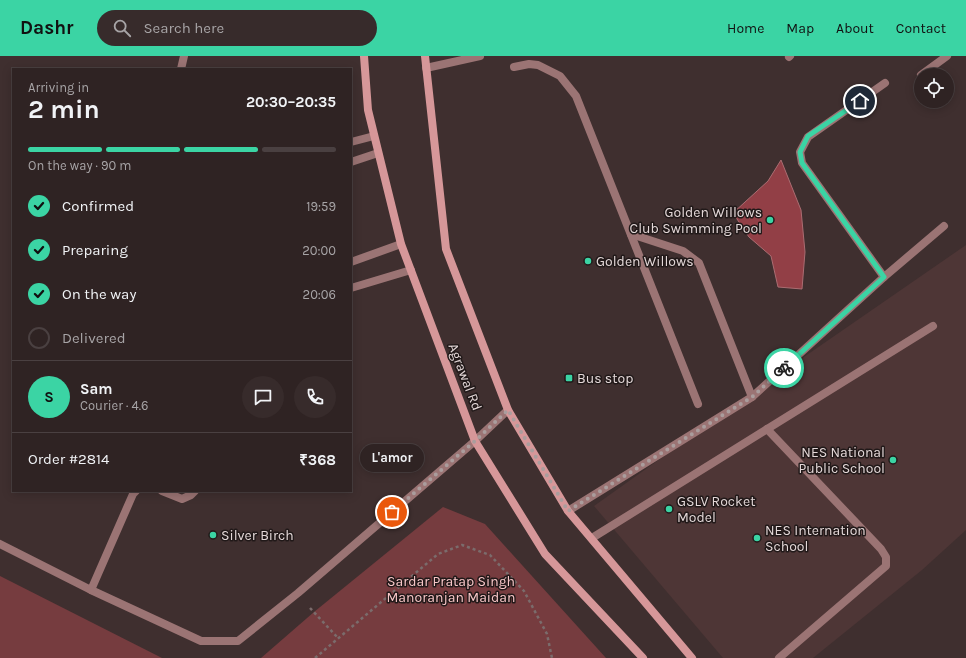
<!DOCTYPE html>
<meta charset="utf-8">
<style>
:root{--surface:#2f2323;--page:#372b2b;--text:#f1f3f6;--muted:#a7a4a6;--line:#4a4041;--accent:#3bd4a4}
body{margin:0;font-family:Karla,sans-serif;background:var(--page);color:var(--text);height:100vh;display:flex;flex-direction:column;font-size:15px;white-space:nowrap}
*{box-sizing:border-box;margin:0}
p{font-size:13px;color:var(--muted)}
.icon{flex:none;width:22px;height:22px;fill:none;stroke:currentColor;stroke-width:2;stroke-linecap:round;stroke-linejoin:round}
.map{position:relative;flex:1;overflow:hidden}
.sheet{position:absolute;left:12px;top:12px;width:340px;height:424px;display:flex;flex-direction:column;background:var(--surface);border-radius:0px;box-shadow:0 2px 10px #0003,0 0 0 1px var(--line)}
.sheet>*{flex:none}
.fabs{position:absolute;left:914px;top:12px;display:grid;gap:8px}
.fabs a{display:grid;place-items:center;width:40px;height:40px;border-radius:50%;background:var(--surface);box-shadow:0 2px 10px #0003,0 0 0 1px var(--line);font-size:20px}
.pin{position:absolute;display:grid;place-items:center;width:34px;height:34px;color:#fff;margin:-17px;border:2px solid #fff;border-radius:50%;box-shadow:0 1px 4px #0007}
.courier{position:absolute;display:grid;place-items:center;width:40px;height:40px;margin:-20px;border:3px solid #3bd4a4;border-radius:50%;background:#fff;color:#222;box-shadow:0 1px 5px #0007}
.bubble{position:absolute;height:28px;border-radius:14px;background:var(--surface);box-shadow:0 2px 10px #0003,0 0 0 1px var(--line);font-size:13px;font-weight:700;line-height:28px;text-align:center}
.head em{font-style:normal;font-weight:700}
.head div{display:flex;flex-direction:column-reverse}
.head{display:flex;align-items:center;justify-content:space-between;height:68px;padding:0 16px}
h1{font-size:26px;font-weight:700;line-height:30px}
.bar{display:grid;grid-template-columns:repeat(4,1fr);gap:6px 4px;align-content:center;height:48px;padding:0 16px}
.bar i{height:5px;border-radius:3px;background:var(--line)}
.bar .on{background:var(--accent)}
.bar p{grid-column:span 4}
.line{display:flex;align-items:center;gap:10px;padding:0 16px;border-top:1px solid var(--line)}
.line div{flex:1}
.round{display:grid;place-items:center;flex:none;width:42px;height:42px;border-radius:21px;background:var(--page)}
ol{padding:0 16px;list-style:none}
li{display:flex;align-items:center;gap:12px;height:44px}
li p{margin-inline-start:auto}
li .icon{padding:4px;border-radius:50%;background:var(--accent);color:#111;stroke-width:4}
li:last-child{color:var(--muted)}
li i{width:22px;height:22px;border:2px solid var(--line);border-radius:50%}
header{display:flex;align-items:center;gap:24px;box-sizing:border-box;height:56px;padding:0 20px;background:var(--accent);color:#111}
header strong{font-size:19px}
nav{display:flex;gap:22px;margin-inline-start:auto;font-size:14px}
.search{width:280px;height:36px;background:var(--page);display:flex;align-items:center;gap:10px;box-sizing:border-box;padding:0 14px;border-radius:22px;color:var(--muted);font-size:15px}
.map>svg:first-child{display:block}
.built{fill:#4e3636}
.green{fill:#763c3f}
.water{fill:#923f46;stroke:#ab6d72}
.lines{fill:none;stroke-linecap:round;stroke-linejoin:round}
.path{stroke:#7b6c6c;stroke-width:2.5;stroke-dasharray:3 3;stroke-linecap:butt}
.lane{stroke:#9b7474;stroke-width:8}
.street{stroke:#9b7474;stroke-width:8}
.secondary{stroke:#d69799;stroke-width:8}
.done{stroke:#aa9d9d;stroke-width:4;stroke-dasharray:0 7.2}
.route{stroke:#3bd4a4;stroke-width:5}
.poi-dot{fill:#3bd4a4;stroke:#211919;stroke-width:1.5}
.labels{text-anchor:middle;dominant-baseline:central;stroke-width:3;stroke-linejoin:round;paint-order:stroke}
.poi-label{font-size:14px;fill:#e4d8d8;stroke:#211919;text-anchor:start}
.street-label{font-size:14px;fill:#e4d8d8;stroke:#211919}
.park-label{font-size:14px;fill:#f9c7c8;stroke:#211919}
</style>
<header>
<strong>Dashr</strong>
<div class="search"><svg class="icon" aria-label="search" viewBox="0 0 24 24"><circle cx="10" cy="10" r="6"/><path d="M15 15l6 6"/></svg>Search here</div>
<nav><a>Home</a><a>Map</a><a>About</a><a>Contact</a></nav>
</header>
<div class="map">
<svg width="966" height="602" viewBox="0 0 966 602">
<rect width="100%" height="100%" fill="#3f2f2f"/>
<!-- built -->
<path class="built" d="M966 189V474L922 514 813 602H723L594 450 775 321Z"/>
<!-- green -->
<g class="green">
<path d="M443 451 485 468 606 602H261L314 556Z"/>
<path d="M0 520 162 602H0Z"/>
</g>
<!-- water -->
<path class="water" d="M781 104 801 154 805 196 802 233 778 231 771 200 749 181 733 157 768 125Z"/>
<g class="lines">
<!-- path -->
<g class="path">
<path d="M310 552 338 582"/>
<path d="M315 602 438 498 462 489 490 499 524 535 547 578 552 602"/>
</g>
<!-- lane -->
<g class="lane">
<path d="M351 106 378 97"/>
<path d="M351 206 401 188"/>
<path d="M767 373 881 493 886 501V510L779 602"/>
<path d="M592 482 933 270"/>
</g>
<!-- street -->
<g class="street">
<path d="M789 1 790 0"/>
<path d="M514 11 529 8 538 9 560 20 576 40 698 348"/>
<path d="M426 12 480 0"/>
<path d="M181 13 184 0"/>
<path d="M921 19 947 0"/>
<path d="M351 86 374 80"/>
<path d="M631 178 683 195 699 207 752 341"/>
<path d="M884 221 802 107 800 96 808 81 885 27"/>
<path d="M351 232 411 214"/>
<path d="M162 435 182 443 191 439 195 435"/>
<path d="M568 455 752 341 884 221 944 170"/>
<path d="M0 488 91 534 201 585H238L298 537 475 385 508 354"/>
<path d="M91 534 133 438 136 435"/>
</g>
<!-- secondary -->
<g class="secondary">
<path d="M364 0 368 54 401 188 475 385 545 498 643 602"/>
<path d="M425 0 446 193 508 354 568 455 692 602"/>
</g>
</g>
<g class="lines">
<!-- done -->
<path class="done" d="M392 456 475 385 508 354 568 455 752 341 784 312"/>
<!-- route -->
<path class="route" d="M784 312 884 221 802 107 800 96 808 80 860 45"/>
</g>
<!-- markers -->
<g class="poi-dot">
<circle cx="770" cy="164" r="4"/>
<circle cx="588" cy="205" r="4"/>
<rect x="565" y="318" width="8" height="8" rx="2"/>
<circle cx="893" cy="404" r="4"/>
<circle cx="669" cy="453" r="4"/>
<circle cx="213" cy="479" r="4"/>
<circle cx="757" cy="482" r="4"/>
</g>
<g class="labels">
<!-- poi labels -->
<g class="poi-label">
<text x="762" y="156" text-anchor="end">Golden Willows<tspan x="762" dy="16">Club Swimming Pool</tspan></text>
<text x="596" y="205">Golden Willows</text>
<text x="577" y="322">Bus stop</text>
<text x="885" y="396" text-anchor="end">NES National<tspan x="885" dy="16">Public School</tspan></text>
<text x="677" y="445">GSLV Rocket<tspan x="677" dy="16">Model</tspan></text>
<text x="765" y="474">NES Internation<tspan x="765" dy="16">School</tspan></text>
<text x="221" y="479">Silver Birch</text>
</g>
<!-- street labels -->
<g class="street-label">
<text transform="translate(465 321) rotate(69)">Agrawal Rd</text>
</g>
<!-- park labels -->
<g class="park-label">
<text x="451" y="525">Sardar Pratap Singh<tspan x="451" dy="16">Manoranjan Maidan</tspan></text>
</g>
</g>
</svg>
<div class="fabs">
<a><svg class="icon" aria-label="locate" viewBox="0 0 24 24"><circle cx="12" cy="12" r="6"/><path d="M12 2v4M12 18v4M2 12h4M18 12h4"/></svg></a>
</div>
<div class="pin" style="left:392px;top:456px;background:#ea580c"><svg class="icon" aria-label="bag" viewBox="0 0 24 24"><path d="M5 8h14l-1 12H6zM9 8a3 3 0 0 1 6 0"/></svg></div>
<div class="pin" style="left:860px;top:45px;background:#1f2937"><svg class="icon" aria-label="home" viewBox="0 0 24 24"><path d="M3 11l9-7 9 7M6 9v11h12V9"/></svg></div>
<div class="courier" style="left:784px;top:312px"><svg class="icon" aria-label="bike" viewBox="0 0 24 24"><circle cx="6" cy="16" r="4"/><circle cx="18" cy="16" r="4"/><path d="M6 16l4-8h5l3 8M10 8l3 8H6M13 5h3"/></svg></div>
<div class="bubble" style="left:360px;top:388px;width:64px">L'amor</div>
<section class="sheet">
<div class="head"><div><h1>2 min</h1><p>Arriving in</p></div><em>20:30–20:35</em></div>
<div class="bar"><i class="on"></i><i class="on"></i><i class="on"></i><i></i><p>On the way · 90 m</p></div>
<ol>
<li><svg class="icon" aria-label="check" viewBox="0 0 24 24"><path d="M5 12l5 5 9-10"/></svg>Confirmed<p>19:59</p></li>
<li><svg class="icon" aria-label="check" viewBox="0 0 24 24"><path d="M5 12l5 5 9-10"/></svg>Preparing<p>20:00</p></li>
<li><svg class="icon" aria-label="check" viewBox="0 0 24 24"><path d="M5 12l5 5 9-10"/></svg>On the way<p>20:06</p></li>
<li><i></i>Delivered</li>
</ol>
<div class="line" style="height:72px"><b class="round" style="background:var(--accent);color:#111">S</b><div><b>Sam</b><p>Courier · 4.6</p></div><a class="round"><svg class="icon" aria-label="chat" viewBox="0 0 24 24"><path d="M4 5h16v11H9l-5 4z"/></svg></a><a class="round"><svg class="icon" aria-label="phone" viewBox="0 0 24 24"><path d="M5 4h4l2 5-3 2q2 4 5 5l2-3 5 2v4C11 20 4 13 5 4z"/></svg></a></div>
<div class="line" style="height:52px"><div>Order #2814</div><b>₹368</b></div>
</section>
</div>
